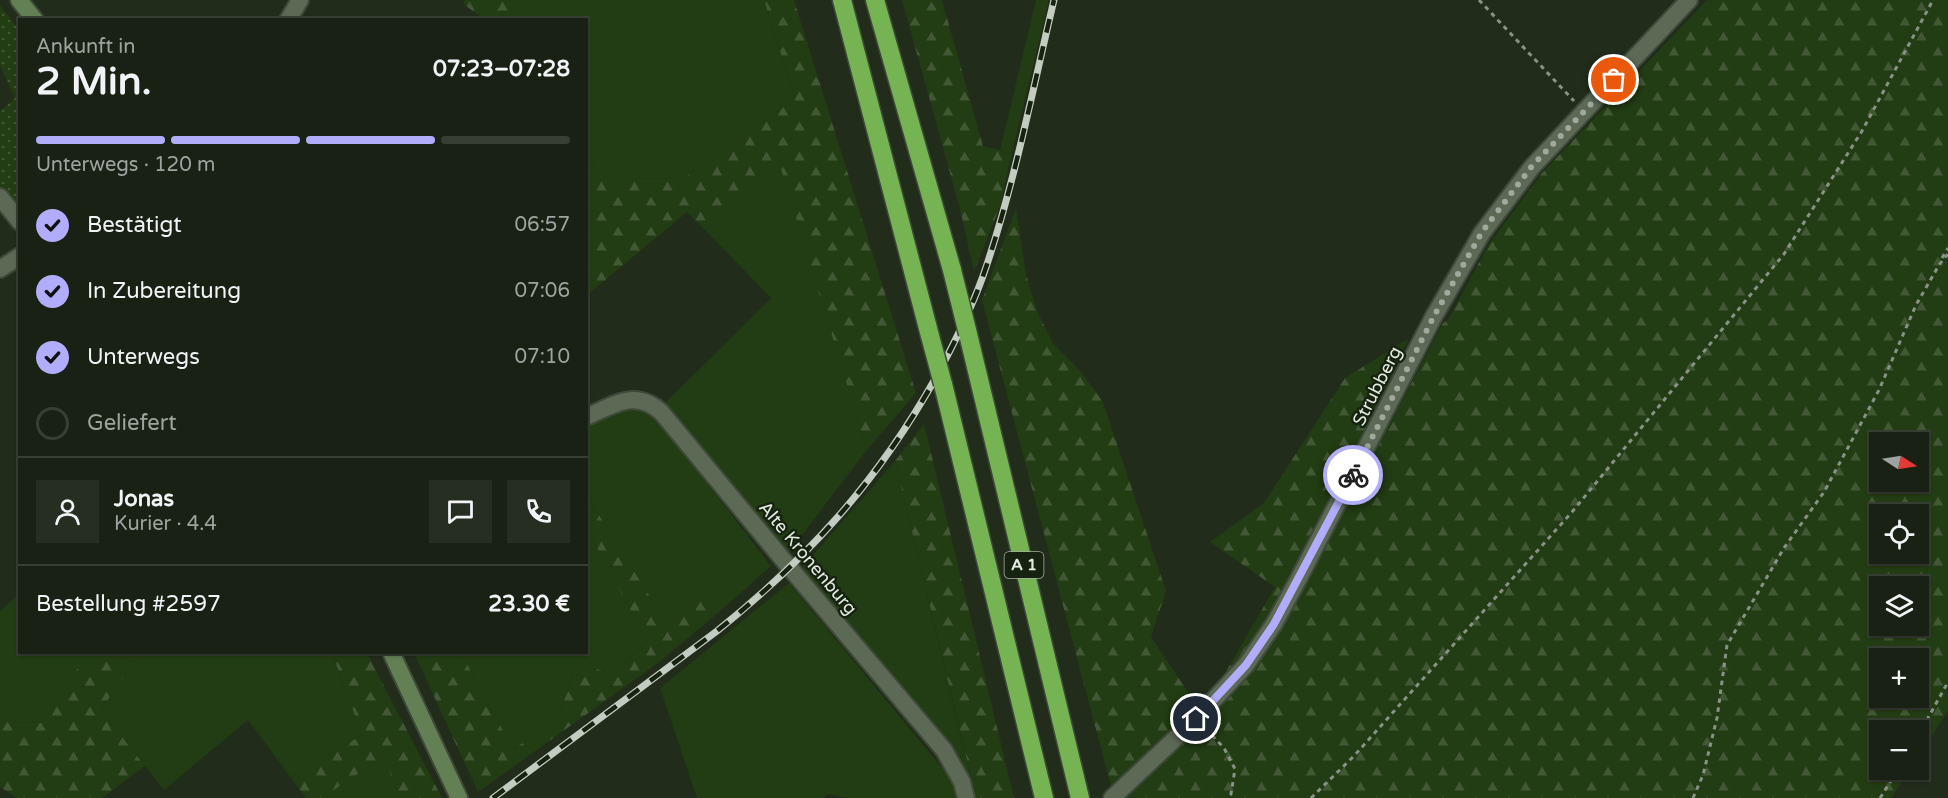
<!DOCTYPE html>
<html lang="de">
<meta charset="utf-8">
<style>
:root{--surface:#192114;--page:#262e22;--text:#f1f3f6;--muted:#9fa3a0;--line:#373e34;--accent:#b1adfa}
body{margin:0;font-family:"Varela Round",sans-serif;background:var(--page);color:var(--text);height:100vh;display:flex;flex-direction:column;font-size:22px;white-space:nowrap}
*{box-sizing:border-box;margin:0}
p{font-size:20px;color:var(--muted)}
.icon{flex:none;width:33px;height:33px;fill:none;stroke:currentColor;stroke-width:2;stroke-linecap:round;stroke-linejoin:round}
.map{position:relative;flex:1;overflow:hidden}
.panel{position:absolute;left:18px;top:18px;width:570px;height:636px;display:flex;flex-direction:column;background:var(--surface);border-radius:0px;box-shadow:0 2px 4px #0004,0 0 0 2px var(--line)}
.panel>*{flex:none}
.needle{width:39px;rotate:102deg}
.tools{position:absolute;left:1869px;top:432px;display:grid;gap:12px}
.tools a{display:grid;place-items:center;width:60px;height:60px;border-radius:0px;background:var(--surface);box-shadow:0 2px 4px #0004,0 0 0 2px var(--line);font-size:30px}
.pin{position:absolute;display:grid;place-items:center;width:51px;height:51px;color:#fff;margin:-26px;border:3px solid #fff;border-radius:50%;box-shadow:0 2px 6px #0007}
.courier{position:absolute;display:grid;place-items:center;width:60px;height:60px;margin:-30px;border:4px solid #b1adfa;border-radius:50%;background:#fff;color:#222;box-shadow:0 2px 8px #0007}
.headline em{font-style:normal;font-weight:700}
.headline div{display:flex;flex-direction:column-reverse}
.headline{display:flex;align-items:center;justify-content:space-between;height:102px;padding:0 18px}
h1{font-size:39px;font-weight:700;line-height:45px}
.bar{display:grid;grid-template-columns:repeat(4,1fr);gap:9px 6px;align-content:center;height:72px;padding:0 18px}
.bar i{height:8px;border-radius:4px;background:var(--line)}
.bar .current{background:var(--accent)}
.bar p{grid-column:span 4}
.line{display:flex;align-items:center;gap:15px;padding:0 18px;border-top:2px solid var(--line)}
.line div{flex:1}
.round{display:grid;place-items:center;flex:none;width:63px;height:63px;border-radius:0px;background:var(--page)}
ol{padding:0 18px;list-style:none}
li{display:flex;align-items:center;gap:18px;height:66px}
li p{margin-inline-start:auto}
li .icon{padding:6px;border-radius:50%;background:var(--accent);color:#111;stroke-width:4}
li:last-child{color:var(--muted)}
li i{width:33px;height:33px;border:3px solid var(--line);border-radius:50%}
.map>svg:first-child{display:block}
.green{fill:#223c13}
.forest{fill:url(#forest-firs);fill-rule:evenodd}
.park{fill:url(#park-dots)}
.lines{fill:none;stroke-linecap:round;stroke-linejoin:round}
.minor-casing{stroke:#3e493a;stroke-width:20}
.tertiary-casing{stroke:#3e493a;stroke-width:20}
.secondary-casing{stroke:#3e493a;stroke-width:20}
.motorway-casing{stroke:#3e493a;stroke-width:21}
.path{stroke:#899285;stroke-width:3;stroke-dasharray:4.5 4.5;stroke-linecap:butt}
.minor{stroke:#5b6955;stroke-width:16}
.tertiary{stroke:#5b6955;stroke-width:16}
.secondary{stroke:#638054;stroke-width:16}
.motorway{stroke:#76b453;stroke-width:18}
.rail-casing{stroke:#c3ccc0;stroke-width:7}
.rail{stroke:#172311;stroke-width:4.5;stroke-dasharray:14;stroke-linecap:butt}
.motorway-bridge-casing{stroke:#3e493a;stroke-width:21;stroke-linecap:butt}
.motorway-bridge{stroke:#76b453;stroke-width:18}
.done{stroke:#a0a99c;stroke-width:6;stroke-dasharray:0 10.8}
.route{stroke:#b1adfa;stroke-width:8}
.labels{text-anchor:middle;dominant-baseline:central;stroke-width:5;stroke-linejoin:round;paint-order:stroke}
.shield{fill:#172311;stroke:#a6b0a3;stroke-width:1.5}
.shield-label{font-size:16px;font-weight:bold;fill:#e4ece1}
.street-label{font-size:18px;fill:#e4ece1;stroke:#172311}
</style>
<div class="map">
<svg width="1948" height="798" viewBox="0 0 1948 798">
<defs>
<pattern id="forest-firs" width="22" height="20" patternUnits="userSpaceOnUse" patternTransform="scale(1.5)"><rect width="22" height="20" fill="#223c13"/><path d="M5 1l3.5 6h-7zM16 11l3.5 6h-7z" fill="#425835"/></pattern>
<pattern id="park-dots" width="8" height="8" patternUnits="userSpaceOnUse" patternTransform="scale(1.5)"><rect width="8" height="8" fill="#223c13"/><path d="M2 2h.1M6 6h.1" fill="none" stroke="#425835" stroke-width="1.8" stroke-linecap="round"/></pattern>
</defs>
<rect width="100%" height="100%" fill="#212c1b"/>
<!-- green -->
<g class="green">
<path d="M516 0H764L795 99 682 179 610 178 587 160 586 20 542 19Z"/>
<path d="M1036 0H1049L1012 153 1000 150Z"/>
<path d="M777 155 867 450 789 552 664 404 771 298 706 231Z"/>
<path d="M634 408 654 414 771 566 719 612 707 595 664 619 587 496V414L613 413Z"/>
<path d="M895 461 972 783 923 712 801 569Z"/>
<path d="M587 529 647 641 614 675 577 662 557 722 513 749 461 653 586 652Z"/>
<path d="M789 583 954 782 957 798H847L829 794 823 798H697L660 688Z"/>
<path d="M19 594 20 652 88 653 43 723 0 722V611Z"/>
<path d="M118 653H332L362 735 291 778 248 720 164 790 101 710 132 664Z"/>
<path d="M384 756 399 798H322Z"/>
</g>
<!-- forest -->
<g class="forest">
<path d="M465 0H516L542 19H484L463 4Z"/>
<path d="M764 0H794L916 393 867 450 777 156 706 231 687 212 587 295V160L610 178 682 179 795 99Z"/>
<path d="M902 0H942L983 146 1012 153 1000 206 974 272 960 209Z"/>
<path d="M1707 0H1948V711L1919 756 1918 730H1880V770H1910L1891 798H1124L1188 739 1247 678 1276 634 1328 542 1443 323 1448 320 1489 244 1542 173ZM1880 442H1918V482H1880ZM1880 514H1918V554H1880ZM1880 586H1918V626H1880ZM1880 658H1918V698H1880Z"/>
<path d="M1016 208 1026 274 1037 311 1054 345 1081 372 1103 402 1166 591 1151 637 1196 704 1220 682 1275 587 1210 542 1264 503 1345 378 1408 339 1363 440 1307 545 1271 610 1232 669 1220 684 1176 726 1111 786 982 300Z"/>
<path d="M924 424 1014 798H976L895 461Z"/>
<path d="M587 496 664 619 707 595 719 612 658 663 478 792 414 653H461L513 749 557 722 577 662 614 675 647 641 587 529Z"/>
<path d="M88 652 118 653 132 664 101 710 145 766 102 798H17L0 787V722L43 723Z"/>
<path d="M332 653H367L442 798H399L384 756 322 798H306L291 778 362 735Z"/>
</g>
<!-- park -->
<path class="park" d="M0 5 19 30V207L0 188V111L15 98 0 66Z"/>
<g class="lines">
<!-- minor casing -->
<g class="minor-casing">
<g id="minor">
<path d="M288 20 300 0"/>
<path d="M0 197 20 222"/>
<path d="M586 417C614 405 636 388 662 413L790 568 944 750 962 782 966 798"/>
<path d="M1112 798 1196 719 1246 665 1274 624 1298 580 1434 316 1482 233 1532 167 1689 0"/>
</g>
</g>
<!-- tertiary casing -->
<g class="tertiary-casing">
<path id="tertiary" d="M0 269 20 256"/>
</g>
<!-- secondary casing -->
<g class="secondary-casing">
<g id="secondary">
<path d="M19 0 35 20"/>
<path d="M391 652 459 798"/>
</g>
</g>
<!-- motorway casing -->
<g class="motorway-casing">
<g id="motorway">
<path d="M842 0 930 336"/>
<path d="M875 0 952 270"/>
<path d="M968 334 1080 798"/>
<path d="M943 384 1044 798"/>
</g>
</g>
<!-- path -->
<g class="path">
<path d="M1479 0 1574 101"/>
<path d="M1942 258 1948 248"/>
<path d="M1206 729 1224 748 1235 769 1231 794 1228 798"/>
<path d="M1918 736 1948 682"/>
<path d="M1311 798 1354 756 1572 512 1784 254 1862 131 1933 0"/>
<path d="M1693 798 1703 775 1717 718 1727 645 1784 548 1824 492 1879 390 1916 305 1939 265 1948 254"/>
<path d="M1880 798 1898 770"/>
</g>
<!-- minor -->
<use href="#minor" class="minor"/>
<!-- tertiary -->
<use href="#tertiary" class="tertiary"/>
<!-- secondary -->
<use href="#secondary" class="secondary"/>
<!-- motorway -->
<use href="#motorway" class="motorway"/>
<!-- rail casing -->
<g class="rail-casing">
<path id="rail" d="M493 798 717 631C809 557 877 482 935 379 953 346 970 312 983 276 1014 187 1032 92 1054 0"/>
</g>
<!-- rail -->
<use href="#rail" class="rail"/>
<!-- motorway-bridge casing -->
<g class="motorway-bridge-casing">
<g id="motorway-bridge">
<path d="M952 270 968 334"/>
<path d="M930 336 943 384"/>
</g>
</g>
<!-- motorway-bridge -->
<use href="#motorway-bridge" class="motorway-bridge"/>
</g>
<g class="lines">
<!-- done -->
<path class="done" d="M1353 475 1434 316 1482 232 1532 166 1614 80"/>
<!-- route -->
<path class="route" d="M1196 719 1246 665 1274 624 1353 475"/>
</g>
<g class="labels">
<!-- shield labels -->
<rect class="shield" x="1004.5" y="552" width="39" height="26" rx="4.5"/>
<g class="shield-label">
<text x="1024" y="565">A 1</text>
</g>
<!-- street labels -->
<g class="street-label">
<text transform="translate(1377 386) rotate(-63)">Strubberg</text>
<text transform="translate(808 558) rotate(50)">Alte Kronenburg</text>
</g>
</g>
</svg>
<div class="tools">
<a><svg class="needle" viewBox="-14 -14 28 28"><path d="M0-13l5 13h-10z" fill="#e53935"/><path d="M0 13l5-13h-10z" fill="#9fa3a0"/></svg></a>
<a><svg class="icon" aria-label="locate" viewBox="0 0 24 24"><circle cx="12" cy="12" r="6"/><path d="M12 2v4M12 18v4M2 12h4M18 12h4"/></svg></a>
<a><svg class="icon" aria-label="layers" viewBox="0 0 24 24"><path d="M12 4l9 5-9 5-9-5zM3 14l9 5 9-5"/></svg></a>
<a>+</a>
<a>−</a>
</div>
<div class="pin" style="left:1614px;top:80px;background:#ea580c"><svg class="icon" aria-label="bag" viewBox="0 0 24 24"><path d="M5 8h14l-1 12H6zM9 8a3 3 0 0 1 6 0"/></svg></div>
<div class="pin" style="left:1196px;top:719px;background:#1f2937"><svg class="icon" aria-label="home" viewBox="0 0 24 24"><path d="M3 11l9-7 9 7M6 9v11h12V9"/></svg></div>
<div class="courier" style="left:1353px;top:475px"><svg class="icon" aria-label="bike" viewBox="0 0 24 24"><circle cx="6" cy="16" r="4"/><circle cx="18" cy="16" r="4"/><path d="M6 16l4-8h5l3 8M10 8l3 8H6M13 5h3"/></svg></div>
<section class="panel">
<div class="headline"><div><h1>2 Min.</h1><p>Ankunft in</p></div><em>07:23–07:28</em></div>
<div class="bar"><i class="current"></i><i class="current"></i><i class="current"></i><i></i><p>Unterwegs · 120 m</p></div>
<ol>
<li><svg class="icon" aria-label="check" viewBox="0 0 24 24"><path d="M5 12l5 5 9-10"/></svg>Bestätigt<p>06:57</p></li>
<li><svg class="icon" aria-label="check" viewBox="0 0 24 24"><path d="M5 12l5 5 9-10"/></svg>In Zubereitung<p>07:06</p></li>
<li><svg class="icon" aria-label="check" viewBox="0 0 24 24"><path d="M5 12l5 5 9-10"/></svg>Unterwegs<p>07:10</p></li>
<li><i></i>Geliefert</li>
</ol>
<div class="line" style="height:108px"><a class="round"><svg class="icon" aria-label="person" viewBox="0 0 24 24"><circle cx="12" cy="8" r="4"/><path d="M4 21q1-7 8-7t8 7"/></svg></a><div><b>Jonas</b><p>Kurier · 4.4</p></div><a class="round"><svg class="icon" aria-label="chat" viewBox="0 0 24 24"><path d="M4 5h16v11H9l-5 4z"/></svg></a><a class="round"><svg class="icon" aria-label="phone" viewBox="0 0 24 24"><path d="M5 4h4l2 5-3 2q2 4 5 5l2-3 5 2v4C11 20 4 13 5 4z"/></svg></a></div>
<div class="line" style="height:78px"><div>Bestellung #2597</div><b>23.30 €</b></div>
</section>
</div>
